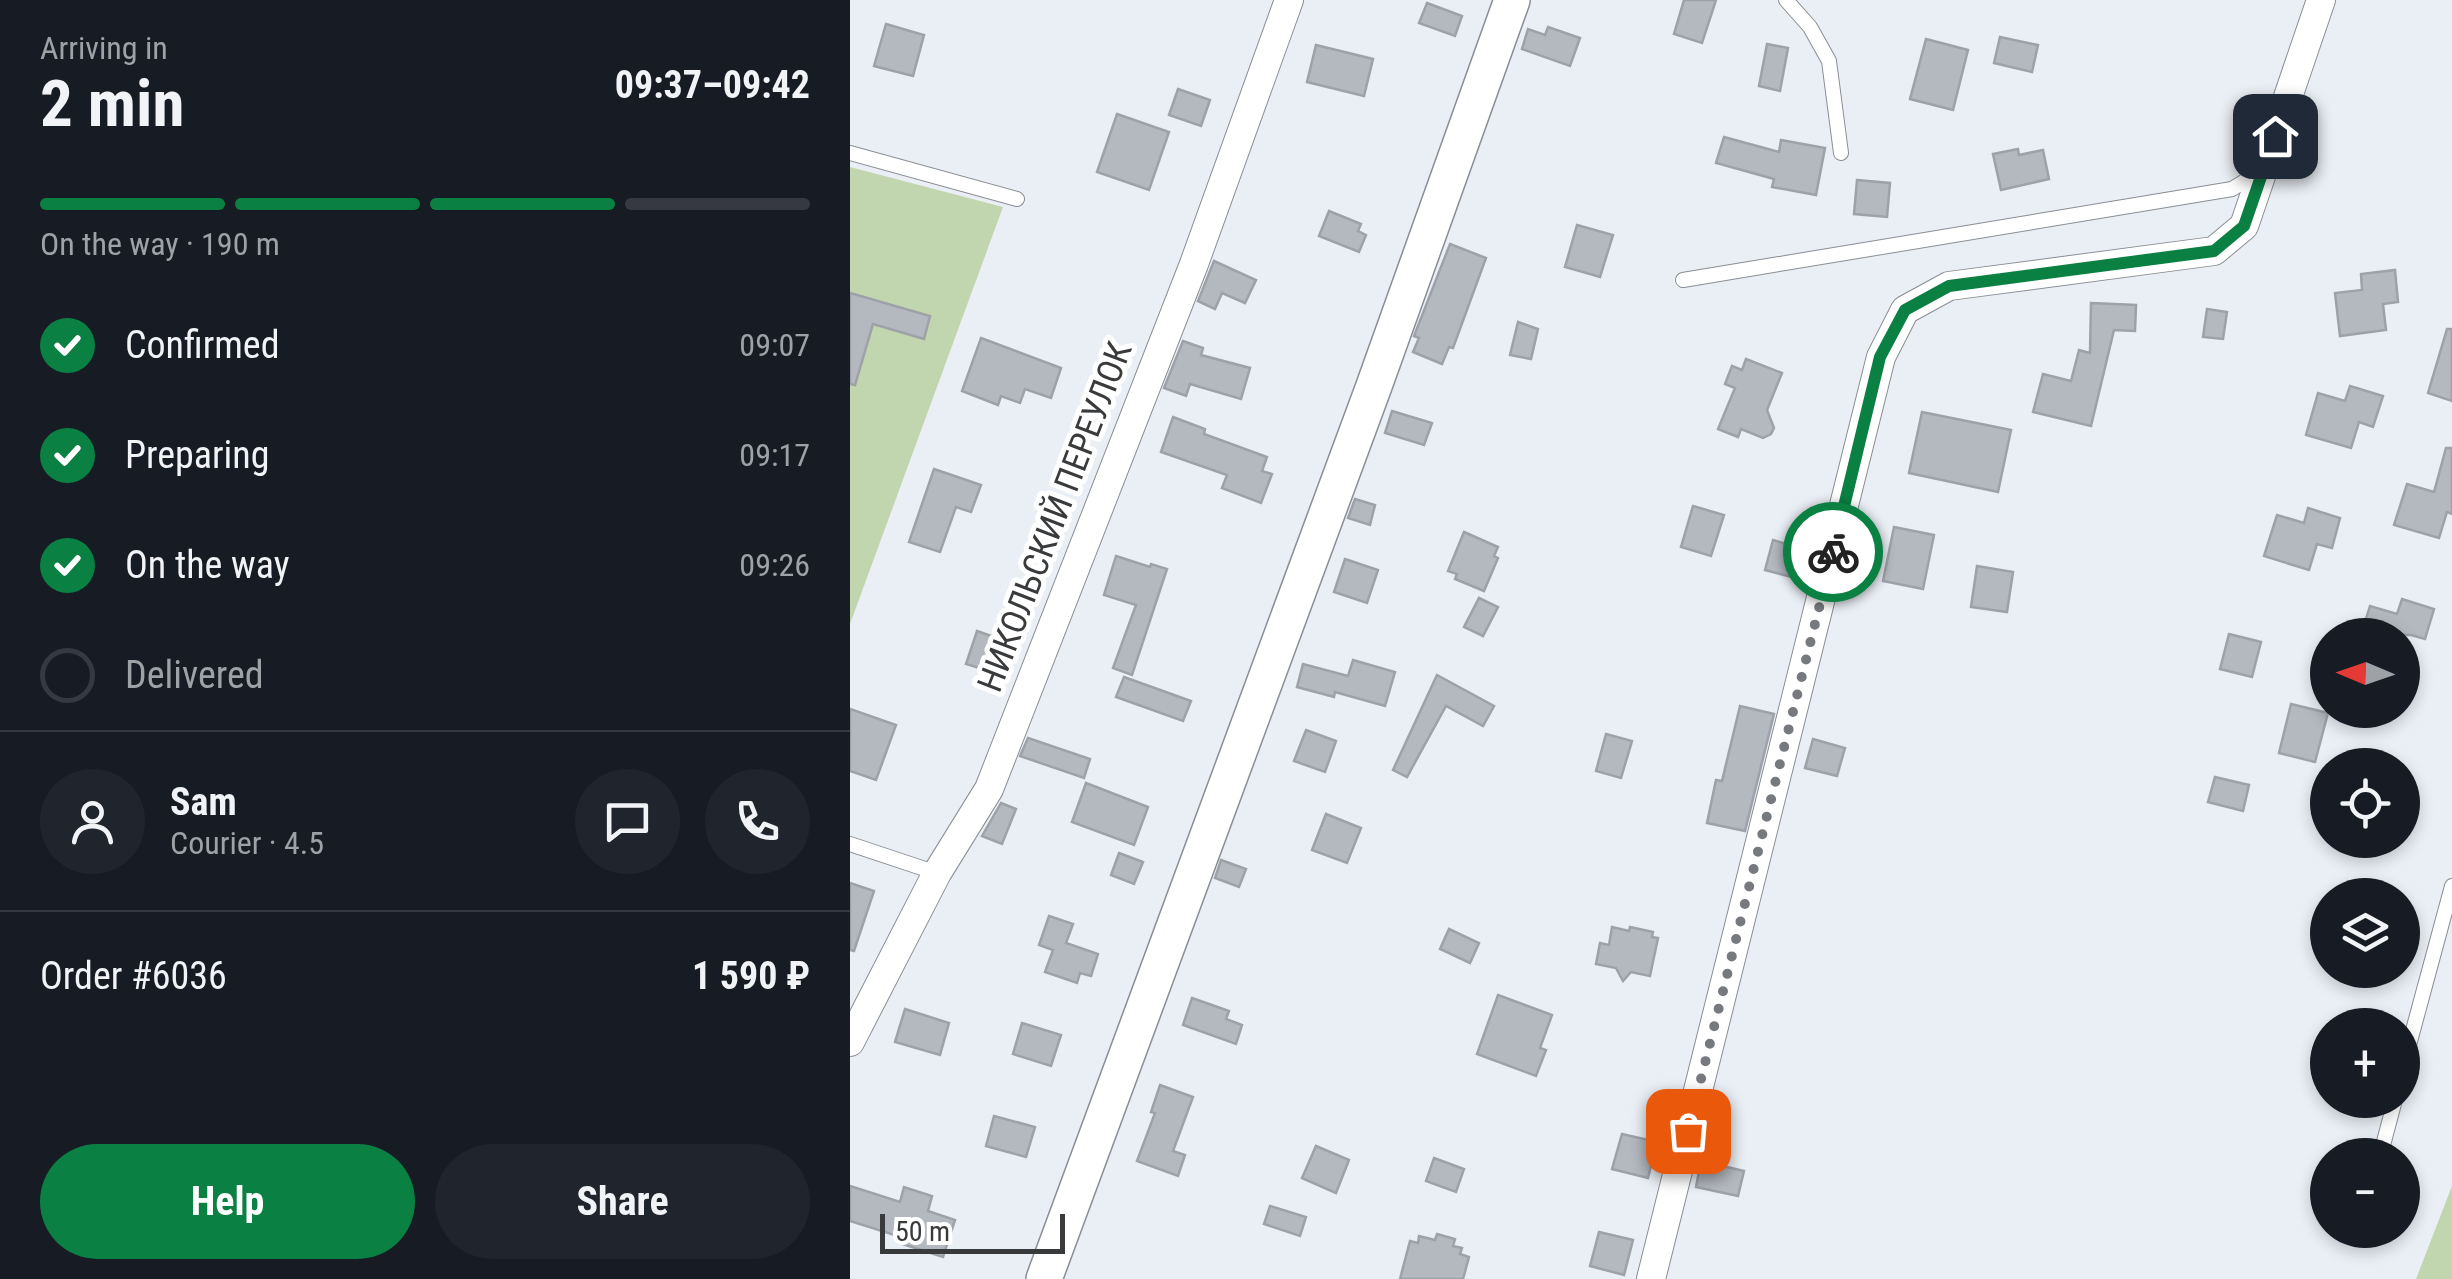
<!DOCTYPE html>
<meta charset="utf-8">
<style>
:root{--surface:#171b24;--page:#20242c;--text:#f1f3f6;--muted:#9ea1a6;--line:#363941;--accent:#0b8043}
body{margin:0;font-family:"Roboto Condensed",sans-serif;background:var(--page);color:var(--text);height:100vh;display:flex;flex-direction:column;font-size:38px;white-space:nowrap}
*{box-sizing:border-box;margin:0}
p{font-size:32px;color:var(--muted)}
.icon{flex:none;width:55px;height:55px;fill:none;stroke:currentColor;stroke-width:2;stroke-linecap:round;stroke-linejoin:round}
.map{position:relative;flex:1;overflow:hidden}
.sheet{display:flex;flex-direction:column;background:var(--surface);width:850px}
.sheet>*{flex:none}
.needle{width:65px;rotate:272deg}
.fabs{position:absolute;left:1460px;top:618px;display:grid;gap:20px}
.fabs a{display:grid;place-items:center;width:110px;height:110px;border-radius:50%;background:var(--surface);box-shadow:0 5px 15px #0003;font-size:50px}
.scale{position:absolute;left:30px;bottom:25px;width:185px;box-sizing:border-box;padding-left:10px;border:5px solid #383a3c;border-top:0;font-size:28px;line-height:35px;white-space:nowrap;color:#383a3c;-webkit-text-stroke:8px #fff;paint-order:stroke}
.pin{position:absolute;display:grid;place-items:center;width:85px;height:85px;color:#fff;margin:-42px;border-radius:20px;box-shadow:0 5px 15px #0006}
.courier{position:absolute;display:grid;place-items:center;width:100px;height:100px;margin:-50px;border:8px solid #0b8043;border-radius:50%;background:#fff;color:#222;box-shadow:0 2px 12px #0007}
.headline em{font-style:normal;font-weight:700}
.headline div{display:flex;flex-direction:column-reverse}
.headline{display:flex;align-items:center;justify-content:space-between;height:170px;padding:0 40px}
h1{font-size:65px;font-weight:700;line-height:75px}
.bar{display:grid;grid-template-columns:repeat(4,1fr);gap:15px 10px;align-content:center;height:120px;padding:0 40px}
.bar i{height:12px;border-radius:8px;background:var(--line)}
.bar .selected{background:var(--accent)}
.bar p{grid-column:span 4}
.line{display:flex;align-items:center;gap:25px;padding:0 40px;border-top:2px solid var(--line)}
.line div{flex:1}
.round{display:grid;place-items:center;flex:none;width:105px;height:105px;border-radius:52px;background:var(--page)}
ol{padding:0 40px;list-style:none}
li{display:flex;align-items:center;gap:30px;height:110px}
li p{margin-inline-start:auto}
li .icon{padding:10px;border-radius:50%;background:var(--accent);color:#fff;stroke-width:4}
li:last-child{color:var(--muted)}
li i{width:55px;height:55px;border:5px solid var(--line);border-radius:50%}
.primary-button{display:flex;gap:20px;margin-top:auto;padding:20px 40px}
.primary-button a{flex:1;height:115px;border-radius:60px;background:var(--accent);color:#fff;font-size:40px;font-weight:700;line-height:115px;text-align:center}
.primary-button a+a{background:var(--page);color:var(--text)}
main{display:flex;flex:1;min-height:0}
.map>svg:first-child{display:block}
.green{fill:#c1d5af}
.building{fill:#b4b8bf;stroke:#9ea2a8;stroke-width:2.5}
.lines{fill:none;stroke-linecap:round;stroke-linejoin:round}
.service-casing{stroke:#898e94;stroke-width:16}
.minor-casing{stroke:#898e94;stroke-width:30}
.tertiary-casing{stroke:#898e94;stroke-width:38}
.service{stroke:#fff;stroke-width:14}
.minor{stroke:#fff;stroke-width:28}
.tertiary{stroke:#fff;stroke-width:35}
.done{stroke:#76797d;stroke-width:10;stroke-dasharray:0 18}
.route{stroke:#0b8043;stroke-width:12}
.labels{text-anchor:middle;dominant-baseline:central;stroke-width:10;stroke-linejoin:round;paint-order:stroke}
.street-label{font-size:35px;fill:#383a3c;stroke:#fff}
</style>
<main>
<section class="sheet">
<div class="headline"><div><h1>2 min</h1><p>Arriving in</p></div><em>09:37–09:42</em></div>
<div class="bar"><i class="selected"></i><i class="selected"></i><i class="selected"></i><i></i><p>On the way · 190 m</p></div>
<ol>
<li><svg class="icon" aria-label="check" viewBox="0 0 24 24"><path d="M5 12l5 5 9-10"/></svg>Confirmed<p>09:07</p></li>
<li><svg class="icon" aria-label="check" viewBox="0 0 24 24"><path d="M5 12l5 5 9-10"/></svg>Preparing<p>09:17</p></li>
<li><svg class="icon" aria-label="check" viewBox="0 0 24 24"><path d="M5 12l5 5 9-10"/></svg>On the way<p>09:26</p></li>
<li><i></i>Delivered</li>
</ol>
<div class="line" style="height:180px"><a class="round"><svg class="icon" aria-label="person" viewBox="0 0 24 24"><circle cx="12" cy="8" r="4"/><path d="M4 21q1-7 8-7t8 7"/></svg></a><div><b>Sam</b><p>Courier · 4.5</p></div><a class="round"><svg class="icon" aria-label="chat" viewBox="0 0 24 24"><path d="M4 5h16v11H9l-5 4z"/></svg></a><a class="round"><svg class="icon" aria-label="phone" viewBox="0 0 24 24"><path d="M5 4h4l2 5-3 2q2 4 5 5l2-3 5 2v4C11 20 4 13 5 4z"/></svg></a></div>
<div class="line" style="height:130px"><div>Order #6036</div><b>1 590 ₽</b></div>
<div class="primary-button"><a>Help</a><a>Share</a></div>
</section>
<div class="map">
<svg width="1602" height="1279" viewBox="0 0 1602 1279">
<rect width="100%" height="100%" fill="#eaeff5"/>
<!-- green -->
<g class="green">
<path d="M0 167 153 207 0 624Z"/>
<path d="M1602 1186V1279H1566Z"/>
</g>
<!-- building -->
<g class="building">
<path d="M834 0H866L852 43 824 34Z"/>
<path d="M577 3 612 16 605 36 569 23Z"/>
<path d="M36 24 74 35 63 76 24 66Z"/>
<path d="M698 27 730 38 720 66 672 49 678 29 695 35Z"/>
<path d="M1150 37 1188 45 1182 72 1144 63Z"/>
<path d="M1076 39 1118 50 1103 110 1060 99Z"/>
<path d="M917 44 938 48 930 91 909 86Z"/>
<path d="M466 45 523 59 514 96 457 82Z"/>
<path d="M328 89 360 100 351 126 319 115Z"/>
<path d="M267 114 319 132 299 190 247 172Z"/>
<path d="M874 137 929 152 931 140 975 148 966 195 922 187 924 179 866 163Z"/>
<path d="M1168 149 1169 155 1193 150 1199 179 1151 190 1143 154Z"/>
<path d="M1007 180 1040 183 1037 217 1004 214Z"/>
<path d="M479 211 511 224 508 231 516 235 509 252 469 236Z"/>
<path d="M727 225 763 235 750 277 715 267Z"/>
<path d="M600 244 636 258 603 348 599 347 592 364 563 352 569 338 564 336Z"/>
<path d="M364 261 406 280 395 303 372 293 365 309 348 301Z"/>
<path d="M1545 270 1548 302 1533 304 1536 330 1490 336 1485 293 1512 290 1511 274Z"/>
<path d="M0 293 80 316 74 339 23 324 5 385 0 384Z"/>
<path d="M1241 303 1286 305 1285 331 1264 330 1241 426 1183 412 1193 374 1221 381 1229 350 1240 353Z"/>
<path d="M1357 309 1377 312 1373 339 1353 337Z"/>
<path d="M668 322 688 329 681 359 660 355Z"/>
<path d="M1597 329H1602V401L1578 393Z"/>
<path d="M131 338 211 368 201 398 175 389 170 403 151 396 148 405 112 391Z"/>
<path d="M333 341 353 348 351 355 400 368 391 399 340 384 336 396 314 388Z"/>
<path d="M896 359 932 373 917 410 924 428 921 434 913 438 891 429 888 437 868 429 885 388 875 384 882 366 892 370Z"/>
<path d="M1500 386 1533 396 1523 427 1509 422 1501 448 1456 435 1468 393 1495 401Z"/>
<path d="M542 411 582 423 574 445 535 433Z"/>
<path d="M1072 412 1161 430 1148 492 1059 473Z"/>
<path d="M323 417 355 429 354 434 417 457 412 471 422 474 411 503 372 488 377 475 311 452Z"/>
<path d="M1596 448H1602V514L1597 512 1589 538 1544 525 1557 484 1584 492Z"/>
<path d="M84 469 131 485 121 512 106 507 90 552 59 542Z"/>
<path d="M505 499 525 505 520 525 498 518Z"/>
<path d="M843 506 874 515 861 556 831 547Z"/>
<path d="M1458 508 1490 518 1482 548 1467 544 1459 570 1414 556 1427 515 1454 523Z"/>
<path d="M1044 527 1084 535 1073 589 1033 581Z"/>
<path d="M614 532 648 547 644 556 648 558 634 591 605 579 607 574 598 571Z"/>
<path d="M923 540 964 552 956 581 915 570Z"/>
<path d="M266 556 300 567 301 564 317 569 282 675 263 668 286 605 254 595Z"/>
<path d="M495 559 528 570 517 603 484 592Z"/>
<path d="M1127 566 1163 572 1157 612 1121 607Z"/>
<path d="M629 598 648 607 633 636 614 627Z"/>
<path d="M1552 599 1584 609 1575 639 1561 635H1511L1520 606 1547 614Z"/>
<path d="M127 631 150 639 139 671 116 664Z"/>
<path d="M1379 634 1411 642 1402 677 1370 669Z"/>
<path d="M503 660 545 672 535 706 485 692 484 697 447 687 453 664 498 676Z"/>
<path d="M587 675 644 706 633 726 596 706 557 777 543 770Z"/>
<path d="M274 677 341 701 333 721 266 697Z"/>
<path d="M1441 704 1478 713 1465 762 1429 753Z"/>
<path d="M890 706 924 714 895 831 857 823 866 780 872 781Z"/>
<path d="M0 709 46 725 26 780 0 771Z"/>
<path d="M456 730 486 741 475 772 444 761Z"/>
<path d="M756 734 782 741 771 778 746 771Z"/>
<path d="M178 738 240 759 234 778 170 756Z"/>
<path d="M963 739 995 748 987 776 955 768Z"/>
<path d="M1365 777 1399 785 1393 811 1358 802Z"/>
<path d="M236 783 298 807 284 845 222 822Z"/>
<path d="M151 803 166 809 152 844 132 836Z"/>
<path d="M476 814 511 828 497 863 462 850Z"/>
<path d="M269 853 293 862 284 884 261 875Z"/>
<path d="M371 860 396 869 389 887 365 878Z"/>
<path d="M0 883 24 891 4 951 0 950Z"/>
<path d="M199 916 223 924 216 943 248 954 241 976 230 973 227 983 195 972 203 950 189 945Z"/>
<path d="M762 927 779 931 780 927 803 932 802 937 808 938 800 976 781 972 773 981 766 968 746 964 750 943 759 945Z"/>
<path d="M599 929 629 943 620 963 590 949Z"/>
<path d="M648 995 702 1015 690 1048 696 1050 686 1076 627 1054Z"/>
<path d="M342 998 379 1011 376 1019 392 1025 386 1044 333 1025Z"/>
<path d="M55 1009 99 1023 90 1055 45 1042Z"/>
<path d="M172 1023 211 1035 201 1066 163 1054Z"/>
<path d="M310 1085 343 1097 323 1151 335 1155 328 1176 287 1161 305 1113 301 1112Z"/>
<path d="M144 1116 185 1127 176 1157 136 1146Z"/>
<path d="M772 1134 807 1142 798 1178 762 1169Z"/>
<path d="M466 1146 499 1160 486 1193 452 1178Z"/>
<path d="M584 1158 614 1169 606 1192 576 1181Z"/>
<path d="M851 1161 894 1171 888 1196 846 1187Z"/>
<path d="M0 1186 50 1202 54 1187 82 1196 78 1211 105 1220 93 1257 49 1243 51 1237 0 1221Z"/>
<path d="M420 1206 456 1217 450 1236 414 1224Z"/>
<path d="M749 1232 783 1240 774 1275 740 1266Z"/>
<path d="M587 1234 605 1239 603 1246 612 1248 610 1254 619 1257 613 1279H550L560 1241 568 1243 569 1236 585 1240Z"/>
</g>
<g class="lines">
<!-- service casing -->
<g class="service-casing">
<g id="service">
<path d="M936 0 960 27 979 61 991 153"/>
<path d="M0 153 167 199"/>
<path d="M833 280 1382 189 1408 173"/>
<path d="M0 844 87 873"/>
<path d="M1552 1071 1602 886"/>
<path d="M1532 1149 1545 1100"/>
</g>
</g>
<!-- minor casing -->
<g class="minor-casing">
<g id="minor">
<path d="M0 1042 87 873 139 789 344 264 439 0"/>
<path d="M801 1279 1031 357 1055 310 1099 286 1364 251 1394 226 1471 0"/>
</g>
</g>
<!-- tertiary casing -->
<g class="tertiary-casing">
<path id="tertiary" d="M194 1279 524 386 662 0"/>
</g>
<!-- service -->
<use href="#service" class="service"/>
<!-- minor -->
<use href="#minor" class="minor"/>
<!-- tertiary -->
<use href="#tertiary" class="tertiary"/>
</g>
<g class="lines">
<!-- done -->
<path class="done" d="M838 1131 983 552"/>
<!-- route -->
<path class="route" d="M983 552 1030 357 1055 310 1099 286 1364 251 1394 226 1425 136"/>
</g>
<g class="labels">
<!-- street labels -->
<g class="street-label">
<text transform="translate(205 517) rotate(-69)">НИКОЛЬСКИЙ ПЕРЕУЛОК</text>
</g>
</g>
</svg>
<div class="fabs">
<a><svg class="needle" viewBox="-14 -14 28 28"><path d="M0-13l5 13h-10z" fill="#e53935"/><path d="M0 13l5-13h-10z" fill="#9ea1a6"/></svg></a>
<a><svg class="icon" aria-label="locate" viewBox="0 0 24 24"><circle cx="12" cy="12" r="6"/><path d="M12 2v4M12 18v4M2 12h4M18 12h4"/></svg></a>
<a><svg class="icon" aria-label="layers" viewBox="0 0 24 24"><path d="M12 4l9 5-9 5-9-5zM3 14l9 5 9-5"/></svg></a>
<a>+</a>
<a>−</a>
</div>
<div class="scale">50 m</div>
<div class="pin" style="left:838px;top:1131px;background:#ea580c"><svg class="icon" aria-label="bag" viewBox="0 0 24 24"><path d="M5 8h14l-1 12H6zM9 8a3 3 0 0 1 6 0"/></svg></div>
<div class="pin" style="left:1425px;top:136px;background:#1f2937"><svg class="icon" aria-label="home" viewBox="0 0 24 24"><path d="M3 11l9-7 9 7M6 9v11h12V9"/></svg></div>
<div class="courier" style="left:983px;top:552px"><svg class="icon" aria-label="bike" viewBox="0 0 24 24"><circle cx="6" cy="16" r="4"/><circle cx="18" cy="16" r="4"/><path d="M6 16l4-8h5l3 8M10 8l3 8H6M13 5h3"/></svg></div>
</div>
</main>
